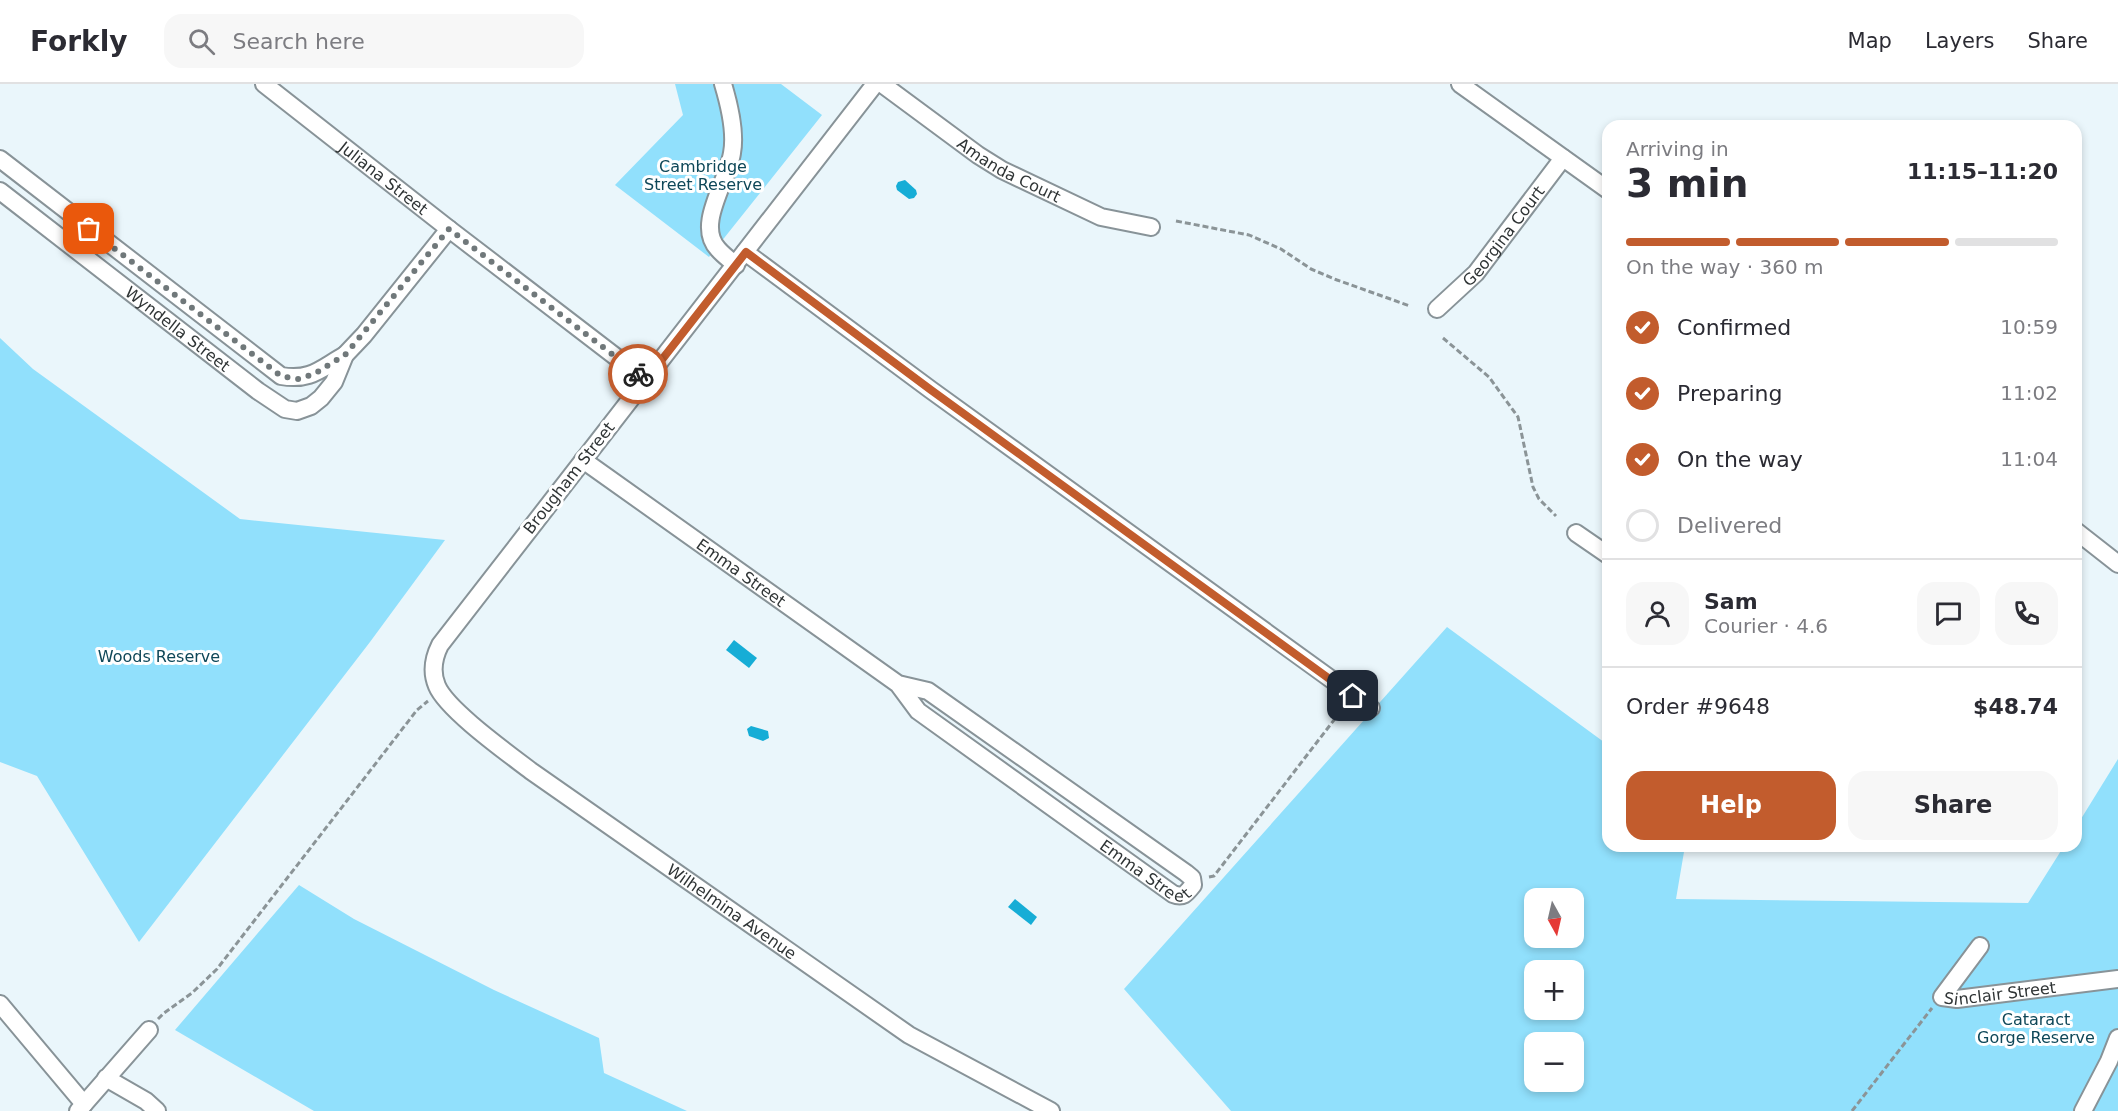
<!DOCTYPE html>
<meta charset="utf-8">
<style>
:root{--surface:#fff;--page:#f7f7f7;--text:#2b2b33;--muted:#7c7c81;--line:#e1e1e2;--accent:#c25c2d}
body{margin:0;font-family:"DejaVu Sans",sans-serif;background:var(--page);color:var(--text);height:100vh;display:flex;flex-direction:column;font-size:22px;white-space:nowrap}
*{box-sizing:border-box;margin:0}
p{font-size:20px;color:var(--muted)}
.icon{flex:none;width:33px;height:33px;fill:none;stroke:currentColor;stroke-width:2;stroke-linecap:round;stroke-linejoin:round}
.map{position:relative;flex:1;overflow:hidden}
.panel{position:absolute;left:1602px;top:36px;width:480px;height:732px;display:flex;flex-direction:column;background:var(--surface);border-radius:18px;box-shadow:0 3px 9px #0003}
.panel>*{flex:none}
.needle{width:39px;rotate:172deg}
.fabs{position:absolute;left:1524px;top:804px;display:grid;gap:12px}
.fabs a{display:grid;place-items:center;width:60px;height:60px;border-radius:12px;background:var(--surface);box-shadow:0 3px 9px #0003;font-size:30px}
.pin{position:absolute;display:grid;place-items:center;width:51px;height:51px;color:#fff;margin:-26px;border-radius:12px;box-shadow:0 3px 9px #0006}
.courier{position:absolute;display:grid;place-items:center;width:60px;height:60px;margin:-30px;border:4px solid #c25c2d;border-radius:50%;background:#fff;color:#222;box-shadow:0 2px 8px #0007}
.headline em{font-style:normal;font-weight:700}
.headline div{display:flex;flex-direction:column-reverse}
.headline{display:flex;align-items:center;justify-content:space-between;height:102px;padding:0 24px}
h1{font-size:39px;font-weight:700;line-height:45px}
.bar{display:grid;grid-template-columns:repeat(4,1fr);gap:9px 6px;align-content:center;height:72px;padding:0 24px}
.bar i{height:8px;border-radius:4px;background:var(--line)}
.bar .on{background:var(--accent)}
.bar p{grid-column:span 4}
.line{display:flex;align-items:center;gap:15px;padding:0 24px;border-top:2px solid var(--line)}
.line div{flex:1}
.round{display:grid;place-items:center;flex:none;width:63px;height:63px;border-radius:18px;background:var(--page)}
ol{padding:0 24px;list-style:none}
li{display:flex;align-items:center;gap:18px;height:66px}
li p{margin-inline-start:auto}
li .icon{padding:6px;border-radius:50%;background:var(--accent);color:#fff;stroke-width:4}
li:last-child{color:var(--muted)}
li i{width:33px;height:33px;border:3px solid var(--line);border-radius:50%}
.action{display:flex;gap:12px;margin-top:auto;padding:12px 24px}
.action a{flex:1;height:69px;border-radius:18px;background:var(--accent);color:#fff;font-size:24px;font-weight:700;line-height:69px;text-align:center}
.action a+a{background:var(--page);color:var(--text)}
header{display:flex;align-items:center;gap:36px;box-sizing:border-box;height:84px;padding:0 30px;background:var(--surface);border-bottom:2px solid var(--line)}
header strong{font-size:28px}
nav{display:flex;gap:33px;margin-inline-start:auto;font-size:21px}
.search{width:420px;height:54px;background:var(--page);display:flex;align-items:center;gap:15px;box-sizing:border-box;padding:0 21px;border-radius:18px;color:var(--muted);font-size:22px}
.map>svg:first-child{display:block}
.green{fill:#91e0fc;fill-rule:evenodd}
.water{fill:#16add6}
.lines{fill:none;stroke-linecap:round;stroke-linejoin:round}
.minor-casing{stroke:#889398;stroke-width:20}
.path{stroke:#8b9497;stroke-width:3;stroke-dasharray:6 3;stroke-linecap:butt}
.minor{stroke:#fff;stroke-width:16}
.done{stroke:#70787a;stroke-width:6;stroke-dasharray:0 10.8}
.route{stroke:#c25c2d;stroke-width:8}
.labels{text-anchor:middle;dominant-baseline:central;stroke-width:6;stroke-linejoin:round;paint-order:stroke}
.park-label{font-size:16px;fill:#0e4758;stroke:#fff}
.street-label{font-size:16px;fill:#2f3435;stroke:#fff}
</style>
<header>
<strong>Forkly</strong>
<div class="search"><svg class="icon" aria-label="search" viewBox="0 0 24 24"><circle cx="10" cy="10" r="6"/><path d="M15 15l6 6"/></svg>Search here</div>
<nav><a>Map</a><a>Layers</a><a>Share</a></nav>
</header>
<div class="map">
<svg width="2118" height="1027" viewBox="0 0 2118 1027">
<rect width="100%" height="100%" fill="#eaf6fb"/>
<!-- green -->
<g class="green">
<path d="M675 0H781L822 31 709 173 615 101 683 31Z"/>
<path d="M0 254 33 285 240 435 445 456 370 558 139 858 37 692 0 678Z"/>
<path d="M1447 543 1608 661V762H1685L1676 815 2028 819 2064 762H2076V743L2118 675V1027H1231L1124 905ZM1534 814H1574V854H1534ZM1534 886H1574V926H1534ZM1534 958H1574V998H1534Z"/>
<path d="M299 801 354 835 494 906 599 954 604 989 687 1027H314L175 946Z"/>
</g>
<!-- water -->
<g class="water">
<path d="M905 96 916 106 917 110 914 114 909 115 897 106 896 102 898 98Z"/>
<path d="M734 556 757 574 749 584 726 566Z"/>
<path d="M751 642 768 647 769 654 763 657 749 652 747 645Z"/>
<path d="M1015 815 1037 833 1031 841 1008 823Z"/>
</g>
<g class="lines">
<!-- minor casing -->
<g class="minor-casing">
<g id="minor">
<path id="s1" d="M264 0 449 145 646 296"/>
<path d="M723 0C729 20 736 48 732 69 728 97 695 141 718 165 723 171 730 176 736 181"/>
<path id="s2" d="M875 0 440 561C433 575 431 588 437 602 447 626 509 670 531 687L909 951 1051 1027"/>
<path id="s3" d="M882 0 978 71 1002 86 1101 133 1151 143"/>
<path d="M1460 0 1608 106"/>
<path d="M0 75 281 292C311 297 320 285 345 271"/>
<path id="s4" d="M0 107 258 307 285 325 297 327 311 322 321 314 334 298 345 271 364 251 449 145"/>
<path d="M745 168 931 306 1371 624"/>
<path id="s5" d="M1437 225 1476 189 1563 74"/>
<path id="s6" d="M583 376 898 600 918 627 1173 810C1183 814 1186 810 1193 801L1192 794 1186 789 928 607 898 600"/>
<path d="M2076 447 2118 480"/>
<path d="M1576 449 1608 471"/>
<path id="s7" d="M1980 862 1942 913 1957 915 2118 895"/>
<path d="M0 920 84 1020"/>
<path d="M106 994 146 1017 157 1027"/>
<path d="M78 1027 149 946"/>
<path d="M2083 1027 2109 977 2118 954"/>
</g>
</g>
<!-- path -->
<g class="path">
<path d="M1176 137 1249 151 1281 165 1311 185 1337 196 1410 222"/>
<path d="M1443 254 1489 293 1518 333 1533 403 1539 415 1556 432"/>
<path d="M1209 793 1214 792 1344 623"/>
<path d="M158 935 164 929 192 909 217 885 417 626 428 617"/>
<path d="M1852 1027 1932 924"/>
</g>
<!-- minor -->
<use href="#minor" class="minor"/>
</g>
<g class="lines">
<!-- done -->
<path class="done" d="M89 145 281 292 298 295 314 290 345 271 449 145 638 290"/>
<!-- route -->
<path class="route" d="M638 290 646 296 746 168 931 306 1353 612"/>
</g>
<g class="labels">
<!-- park labels -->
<g class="park-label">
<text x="703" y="82">Cambridge<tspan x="703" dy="18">Street Reserve</tspan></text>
<text x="159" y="572">Woods Reserve</text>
<text x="2036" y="935">Cataract<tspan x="2036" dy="18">Gorge Reserve</tspan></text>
</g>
<!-- street labels -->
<g class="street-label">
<text stroke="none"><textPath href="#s3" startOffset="154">Amanda Court</textPath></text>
<text stroke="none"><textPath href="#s1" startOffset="152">Juliana Street</textPath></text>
<text stroke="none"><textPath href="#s5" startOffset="99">Georgina Court</textPath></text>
<text stroke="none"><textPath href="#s4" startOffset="225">Wyndella Street</textPath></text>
<text transform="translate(569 394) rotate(-52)">Brougham Street</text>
<text stroke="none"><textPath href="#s6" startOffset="194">Emma Street</textPath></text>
<text stroke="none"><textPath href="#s6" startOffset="699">Emma Street</textPath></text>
<text stroke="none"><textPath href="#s2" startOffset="1125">Wilhelmina Avenue</textPath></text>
<text stroke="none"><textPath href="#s7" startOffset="122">Sinclair Street</textPath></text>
</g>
</g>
</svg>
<div class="fabs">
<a><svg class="needle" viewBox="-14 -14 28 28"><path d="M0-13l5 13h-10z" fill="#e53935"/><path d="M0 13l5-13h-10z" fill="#7c7c81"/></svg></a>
<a>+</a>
<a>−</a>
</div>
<div class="pin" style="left:89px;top:145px;background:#ea580c"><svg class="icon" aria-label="bag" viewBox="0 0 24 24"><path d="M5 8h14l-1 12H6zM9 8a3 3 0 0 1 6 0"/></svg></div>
<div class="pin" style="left:1353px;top:612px;background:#1f2937"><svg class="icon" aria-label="home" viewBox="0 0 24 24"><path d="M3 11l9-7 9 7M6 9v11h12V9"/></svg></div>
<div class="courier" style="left:638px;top:290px"><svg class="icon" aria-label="bike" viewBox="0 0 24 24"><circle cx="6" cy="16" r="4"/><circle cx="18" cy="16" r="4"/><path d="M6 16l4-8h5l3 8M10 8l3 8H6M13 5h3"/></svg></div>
<section class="panel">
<div class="headline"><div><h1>3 min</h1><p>Arriving in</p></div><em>11:15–11:20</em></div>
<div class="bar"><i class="on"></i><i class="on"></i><i class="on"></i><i></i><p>On the way · 360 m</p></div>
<ol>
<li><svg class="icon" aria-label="check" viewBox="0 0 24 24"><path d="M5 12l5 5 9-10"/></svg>Confirmed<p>10:59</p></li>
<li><svg class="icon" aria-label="check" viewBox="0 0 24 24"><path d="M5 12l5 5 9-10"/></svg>Preparing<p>11:02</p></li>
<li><svg class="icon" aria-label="check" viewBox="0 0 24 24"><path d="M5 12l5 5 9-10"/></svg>On the way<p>11:04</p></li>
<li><i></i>Delivered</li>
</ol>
<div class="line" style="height:108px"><a class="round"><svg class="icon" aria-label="person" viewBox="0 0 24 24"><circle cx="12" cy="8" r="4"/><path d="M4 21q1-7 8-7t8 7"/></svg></a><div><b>Sam</b><p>Courier · 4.6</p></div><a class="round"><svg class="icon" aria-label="chat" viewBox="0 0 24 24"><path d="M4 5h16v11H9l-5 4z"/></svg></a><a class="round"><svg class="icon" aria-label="phone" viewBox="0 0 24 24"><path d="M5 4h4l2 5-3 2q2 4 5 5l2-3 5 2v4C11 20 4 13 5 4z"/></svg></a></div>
<div class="line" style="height:78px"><div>Order #9648</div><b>$48.74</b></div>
<div class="action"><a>Help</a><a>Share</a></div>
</section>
</div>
